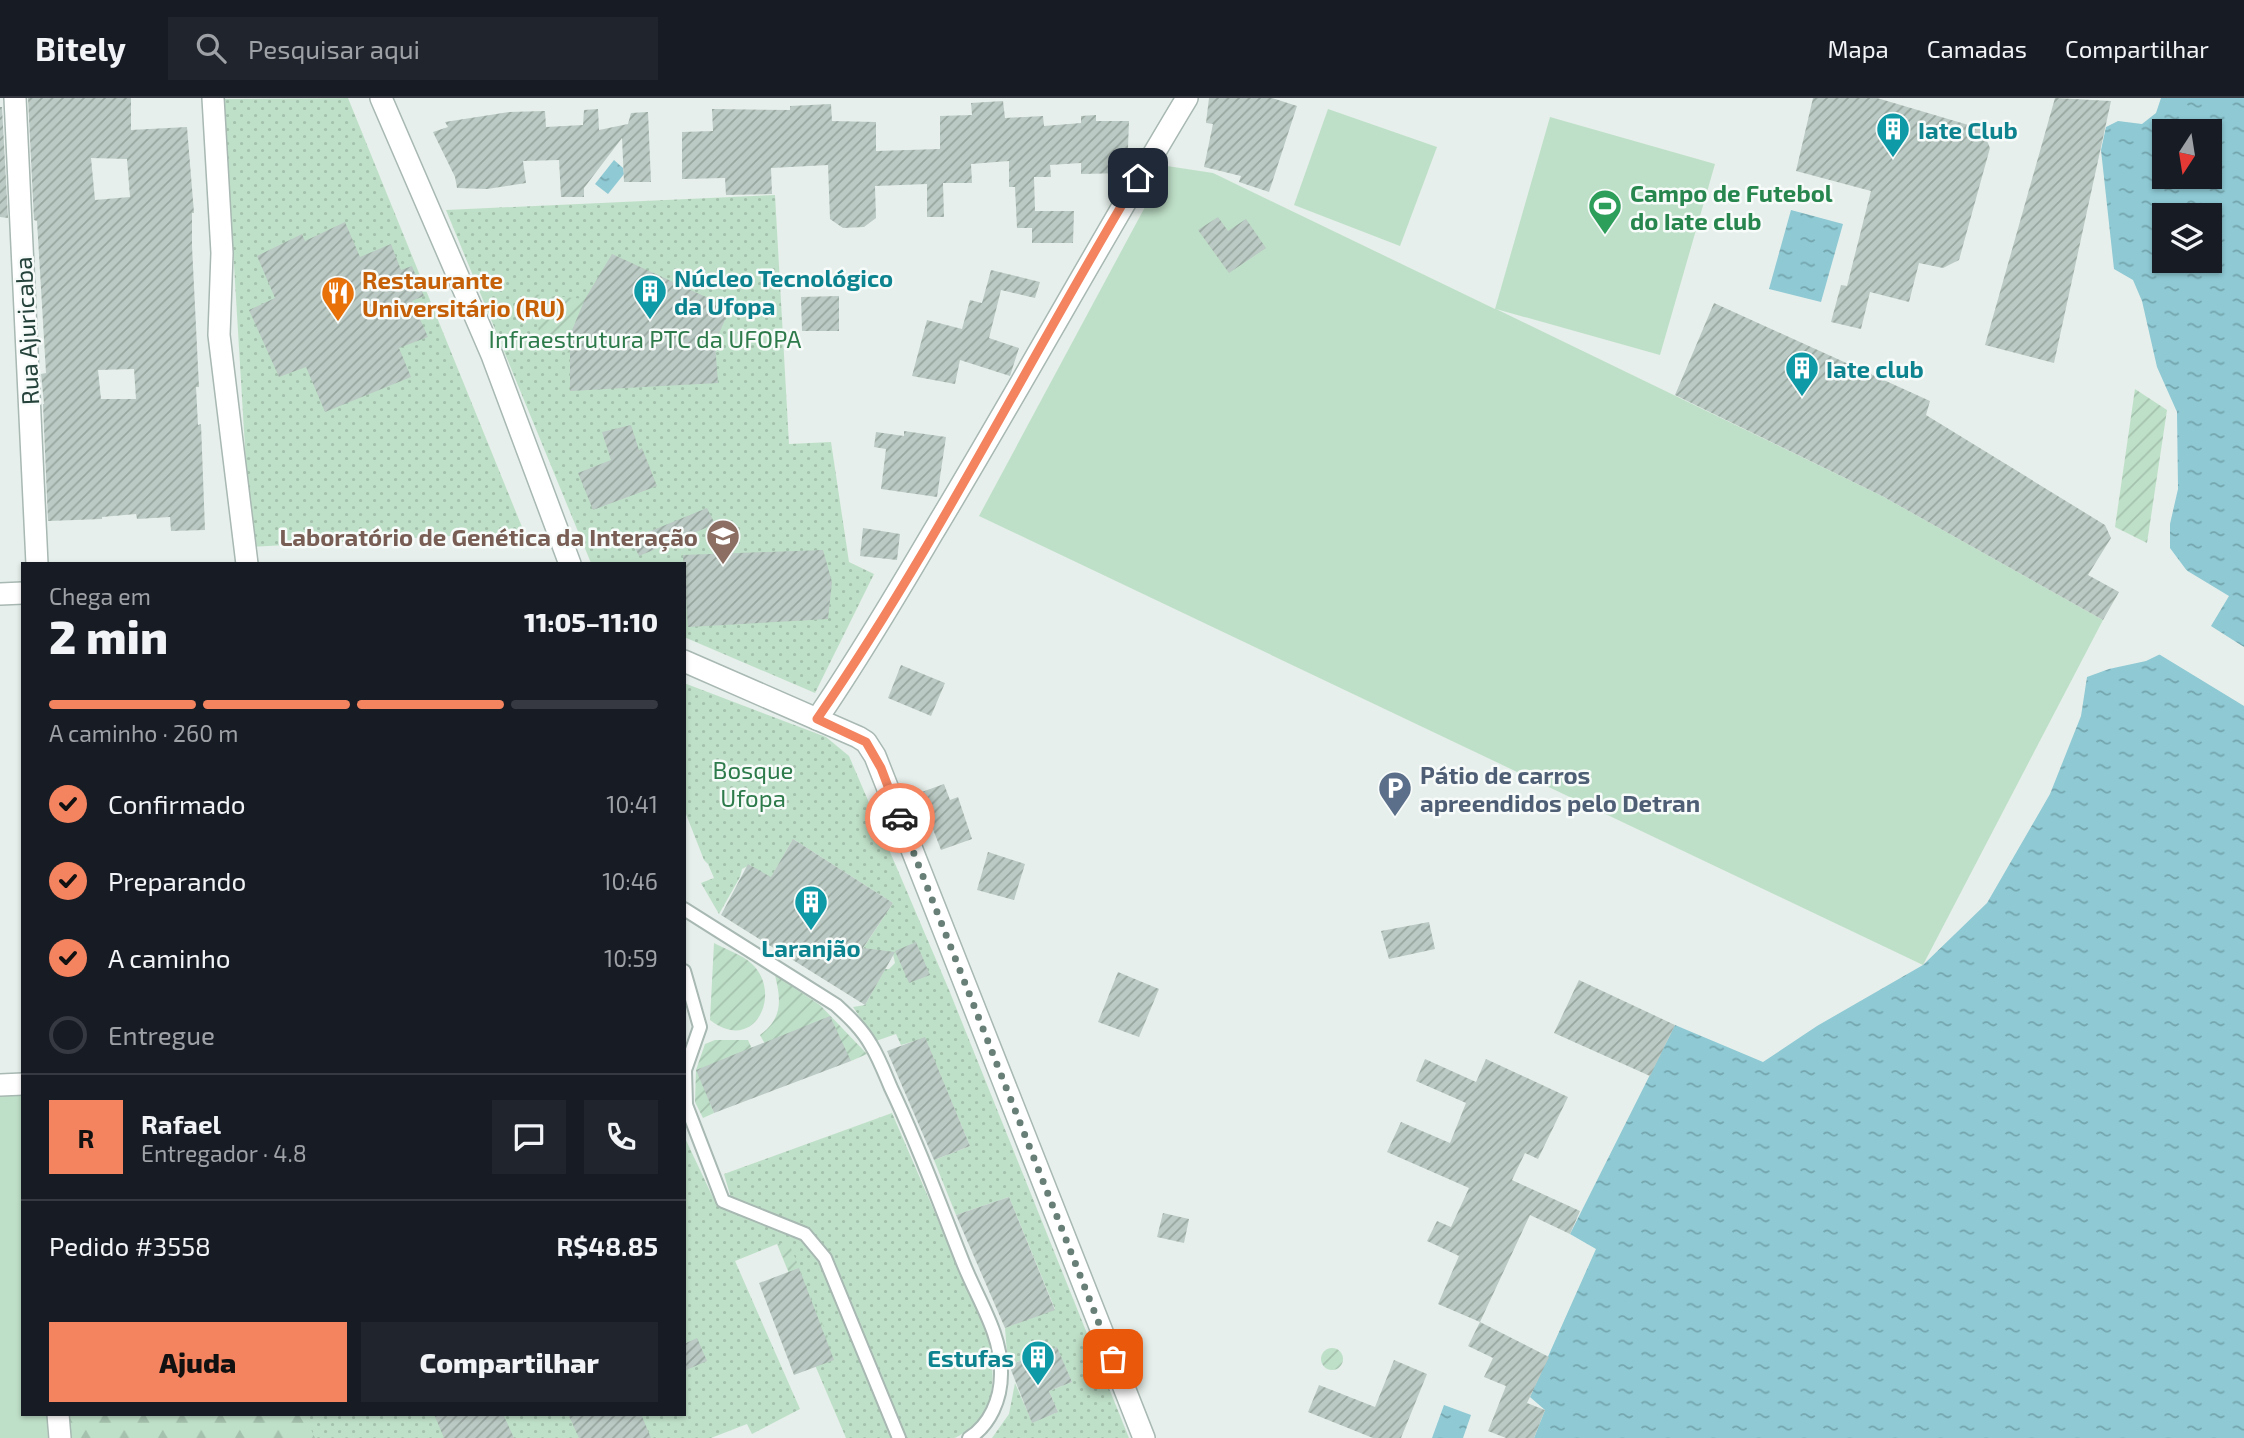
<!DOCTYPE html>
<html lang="pt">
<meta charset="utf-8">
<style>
:root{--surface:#171b24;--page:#20242c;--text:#f1f3f6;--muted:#9ea1a6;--line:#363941;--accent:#f4845f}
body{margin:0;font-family:"Exo 2",sans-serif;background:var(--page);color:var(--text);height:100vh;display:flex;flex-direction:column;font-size:26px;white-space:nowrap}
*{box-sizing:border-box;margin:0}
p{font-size:23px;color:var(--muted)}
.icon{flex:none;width:38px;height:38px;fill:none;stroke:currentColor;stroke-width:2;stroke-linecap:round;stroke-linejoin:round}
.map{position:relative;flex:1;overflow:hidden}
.side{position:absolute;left:21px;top:464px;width:665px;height:854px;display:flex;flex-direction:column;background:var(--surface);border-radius:0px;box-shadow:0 2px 5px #0004}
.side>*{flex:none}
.needle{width:46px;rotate:192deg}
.controls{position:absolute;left:2152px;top:21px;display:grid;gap:14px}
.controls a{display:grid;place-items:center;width:70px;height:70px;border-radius:0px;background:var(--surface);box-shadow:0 2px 5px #0004;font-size:35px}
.pin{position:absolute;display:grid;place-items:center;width:60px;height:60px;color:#fff;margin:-30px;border-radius:14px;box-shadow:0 4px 10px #0006}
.courier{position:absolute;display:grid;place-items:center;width:70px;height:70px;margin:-35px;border:5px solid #f4845f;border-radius:50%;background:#fff;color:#222;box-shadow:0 2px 9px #0007}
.summary em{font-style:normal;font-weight:800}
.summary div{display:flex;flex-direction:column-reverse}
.summary{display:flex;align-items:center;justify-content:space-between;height:119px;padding:0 28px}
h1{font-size:46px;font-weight:800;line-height:52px}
.bar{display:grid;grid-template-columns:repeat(4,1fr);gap:10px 7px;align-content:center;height:84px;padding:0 28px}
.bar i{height:9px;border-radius:5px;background:var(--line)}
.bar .on{background:var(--accent)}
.bar p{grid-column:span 4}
.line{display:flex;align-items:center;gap:18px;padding:0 28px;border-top:2px solid var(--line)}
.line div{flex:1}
.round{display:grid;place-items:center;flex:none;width:74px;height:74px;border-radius:0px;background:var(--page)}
ol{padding:0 28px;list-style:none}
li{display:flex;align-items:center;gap:21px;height:77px}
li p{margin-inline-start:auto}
li .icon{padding:7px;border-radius:50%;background:var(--accent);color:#111;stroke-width:4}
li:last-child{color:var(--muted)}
li i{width:38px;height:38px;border:4px solid var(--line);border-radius:50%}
.primary-button{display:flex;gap:14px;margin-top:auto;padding:14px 28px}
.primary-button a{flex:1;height:80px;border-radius:0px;background:var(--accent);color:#111;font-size:28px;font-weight:800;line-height:80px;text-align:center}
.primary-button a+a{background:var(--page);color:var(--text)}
header{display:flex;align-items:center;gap:42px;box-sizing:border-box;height:98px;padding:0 35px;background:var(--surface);border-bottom:2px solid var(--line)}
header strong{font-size:33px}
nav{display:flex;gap:38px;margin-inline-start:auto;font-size:24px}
.search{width:490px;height:63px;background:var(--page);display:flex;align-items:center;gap:18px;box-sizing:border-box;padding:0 24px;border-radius:0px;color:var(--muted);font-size:26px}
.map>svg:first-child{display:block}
.grass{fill:#bfe0c8}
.forest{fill:url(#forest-firs)}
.park{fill:url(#park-dots)}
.garden{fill:url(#garden-furrows)}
.water{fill:url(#water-ripples);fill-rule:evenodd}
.pier{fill:#e6efeb}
.building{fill:url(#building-hatch);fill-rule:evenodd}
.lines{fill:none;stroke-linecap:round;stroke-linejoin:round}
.service-casing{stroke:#a8b8b2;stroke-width:16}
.minor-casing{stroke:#a8b8b2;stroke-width:24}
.service{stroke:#fff;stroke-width:12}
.minor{stroke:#fff;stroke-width:21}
.done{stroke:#687f78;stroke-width:7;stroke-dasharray:0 12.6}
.route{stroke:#f4845f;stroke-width:9}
.labels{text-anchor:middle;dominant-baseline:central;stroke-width:5;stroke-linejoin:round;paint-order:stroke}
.culture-label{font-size:24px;font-weight:bold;fill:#0d838f;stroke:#f7fbf9;text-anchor:start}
.leisure-label{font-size:24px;font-weight:bold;fill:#27864d;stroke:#f7fbf9;text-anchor:start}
.food-label{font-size:24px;font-weight:bold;fill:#c56008;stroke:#f7fbf9;text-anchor:start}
.street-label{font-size:24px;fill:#24423a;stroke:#f7fbf9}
.park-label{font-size:24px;fill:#2d7a4b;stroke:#f7fbf9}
.education-label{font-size:24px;font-weight:bold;fill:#785e54;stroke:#f7fbf9;text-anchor:end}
.service-label{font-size:24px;font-weight:bold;fill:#4e5e75;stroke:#f7fbf9;text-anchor:start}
</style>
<header>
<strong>Bitely</strong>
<div class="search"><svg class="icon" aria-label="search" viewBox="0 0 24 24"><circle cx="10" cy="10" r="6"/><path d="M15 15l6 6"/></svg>Pesquisar aqui</div>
<nav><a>Mapa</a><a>Camadas</a><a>Compartilhar</a></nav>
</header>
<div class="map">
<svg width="2244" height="1340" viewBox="0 0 2244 1340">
<defs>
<pattern id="forest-firs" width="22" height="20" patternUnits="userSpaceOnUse" patternTransform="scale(1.75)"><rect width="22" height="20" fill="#bfe0c8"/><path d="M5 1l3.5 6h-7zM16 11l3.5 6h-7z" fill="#a4c1ad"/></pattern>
<pattern id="park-dots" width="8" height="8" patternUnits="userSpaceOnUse" patternTransform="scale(1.75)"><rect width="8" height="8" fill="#bfe0c8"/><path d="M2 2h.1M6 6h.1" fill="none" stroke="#a4c1ad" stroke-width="1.8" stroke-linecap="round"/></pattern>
<pattern id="garden-furrows" width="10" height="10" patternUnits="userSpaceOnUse" patternTransform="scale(1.75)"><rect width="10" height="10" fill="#bfe0c8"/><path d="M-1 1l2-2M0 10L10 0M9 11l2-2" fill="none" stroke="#a4c1ad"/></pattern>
<pattern id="water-ripples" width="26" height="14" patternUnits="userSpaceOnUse" patternTransform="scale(1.75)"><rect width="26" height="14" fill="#8ec9d4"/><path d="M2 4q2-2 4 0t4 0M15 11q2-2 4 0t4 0" fill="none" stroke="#74a5ad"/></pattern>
<pattern id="building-hatch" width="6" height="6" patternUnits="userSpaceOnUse" patternTransform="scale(1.75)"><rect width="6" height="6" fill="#bbcac4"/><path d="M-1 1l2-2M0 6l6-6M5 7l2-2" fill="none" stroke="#98a6a0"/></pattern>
</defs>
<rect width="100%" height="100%" fill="#e6efeb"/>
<!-- grass -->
<g class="grass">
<path d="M1328 11 1437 49 1400 148 1294 107Z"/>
<path d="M1550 19 1715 66 1660 257 1496 211 1882 398 2103 522 1923 867 979 418 1167 68 1213 75 1495 211Z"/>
<path d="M23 994V1316H47L48 1340H0V996Z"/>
</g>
<!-- forest -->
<path class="forest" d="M63 1316H398L404 1340H64Z"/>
<!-- park -->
<g class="park">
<path d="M348 0 524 434 251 449 224 1Z"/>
<path d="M775 97 789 346 831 344 849 464 874 476 815 595 684 539V466L591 465 446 112Z"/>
<path d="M684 585 826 639 849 658 949 892 1129 1340H992L1009 1316 1015 1285 1032 1324 1058 1314 1049 1293 1072 1284 1057 1250 1008 1267 1005 1230 1055 1211 1009 1099 956 1117 934 1062 970 1048 925 940 901 947 896 936 876 943 853 909 865 907 885 871H889L895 865 893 856 854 864 893 805 793 741 769 783 750 767 742 771 740 779 719 816 701 785 714 780 708 766 704 762 684 711Z"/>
<path d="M892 1015 988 1238C994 1269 999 1311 969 1331 964 1334 959 1339 954 1340 939 1340 920 1340 904 1340L830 1157 808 1131 731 1100 724 1076Z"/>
<path d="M684 1038 717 1108 802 1143 820 1164 891 1340H846L809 1253 819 1249 777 1146 735 1163 800 1311 752 1336 747 1326 711 1340H315L304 1316H684Z"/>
</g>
<!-- garden -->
<g class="garden">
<path d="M531 196 585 201 570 237V255L542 248Z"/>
<path d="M2135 291 2167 312 2147 445 2115 429Z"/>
<path d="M714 845C725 851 743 857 752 866 783 895 755 957 710 922Z"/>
<path d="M775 877 820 907 867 956 851 963 765 946 760 937C783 920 781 902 775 877Z"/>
<path d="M715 942H748L752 951 697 972 714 1015 703 1020 695 1004 696 972 705 946Z"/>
<path d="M788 1143 831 1246 819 1250 778 1146Z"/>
<circle cx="1332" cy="1261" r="11"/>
</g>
<!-- water -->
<g class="water">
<path d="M2161 0H2244V1340H1534L1545 1312 1530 1299 1596 1151 1570 1136 1675 927 1763 964 1817 928 1923 867 1987 805 2050 696 2081 618 2087 579 2109 571 2146 563 2175 549 2198 511 2196 485 2170 450V426L2178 391 2177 314 2157 269 2142 203 2133 182 2114 171 2101 52 2106 29 2118 23 2142 26 2156 15ZM2165 33H2210V79H2165ZM2165 117H2210V163H2165Z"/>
<path d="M614 62 623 70 624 76 608 96 595 86Z"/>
<path d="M1791 112 1843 126 1821 204 1769 191Z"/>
<path d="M1444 1307 1471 1317 1463 1340H1432Z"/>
</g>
<!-- pier -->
<path class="pier" d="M2176 466 2229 498 2211 528 2244 549V608L2157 555 2173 547 2195 510 2196 499 2193 487Z"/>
<!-- building -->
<g class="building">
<path d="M28 0H131V32L187 29 194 115H192V148L199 289H196L198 327 201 326 205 432 171 433 170 419 137 421 136 416 102 419V421L48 423 43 306H44L41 276 46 275 37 123 34 122ZM91 60 127 61 130 99 95 102ZM134 271 136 301H101L98 272Z"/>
<path d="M1209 0H1272L1297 8 1269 94 1239 84 1241 78 1204 69 1213 26 1206 25Z"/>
<path d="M1813 0H1877L1982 31 1990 50 1959 162 1943 170 1919 165 1909 204 1870 194 1861 231 1831 224 1841 187 1847 188 1871 93 1796 73Z"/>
<path d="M2055 0 2111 3 2054 265 1985 247Z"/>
<path d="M1003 3 1005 20 1043 18 1044 28 1081 25V18L1096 17V23H1129L1127 75 1081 76V65L1050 67 1051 79H1034L1035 113H1074L1073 145H1032V130H1017L1015 89H1009V63L971 66 972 85H943L944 119H927V86L875 88 876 120 864 129 843 130 830 121 828 67 771 70 772 96 726 97 725 80 682 81V34L713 33 712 11 790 12V8L831 6 832 23 876 24V53L940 51V18L972 17 971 5Z"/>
<path d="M0 9H2L8 120 0 119Z"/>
<path d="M598 11 599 32 628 26 631 15 648 14 651 84H624L622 40 584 90V99H561L559 62 523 63 526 85 487 91 457 90 455 79 433 34 448 29 445 24 509 14 545 13 546 29 583 27 584 12Z"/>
<path d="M1218 119 1228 133 1246 121 1266 150 1229 175 1198 132Z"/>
<path d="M345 124 360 159 391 146 401 172 412 168 424 198 412 203 428 239 399 250 411 279 325 314 306 269 279 279 249 212 275 200 257 158 302 136 305 143Z"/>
<path d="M612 156 730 210 715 245 718 285 570 293V237L585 201Z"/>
<path d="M991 172 1040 184 1035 200 1001 192 989 240 1019 250 1010 278 960 262 955 286 912 278 927 222 962 231 970 202 982 205Z"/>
<path d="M839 198V233H802L801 199Z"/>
<path d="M1714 205 1930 303 1926 317 2105 427 2111 440 2088 477 2119 494 2103 522 1882 398 1675 297Z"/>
<path d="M631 327 639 352 642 350 657 388 593 412 578 375 611 362 602 334Z"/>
<path d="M904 333 946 339 937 399 881 391 886 351 874 349 876 334 904 338Z"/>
<path d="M707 410 715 426 639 458 631 441Z"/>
<path d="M863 430 900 436 897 462 860 458Z"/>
<path d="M823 452 832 484 828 521 688 529 683 457Z"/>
<path d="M901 567 945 585 931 618 888 600Z"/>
<path d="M944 686 950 702 958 699 972 741 941 752 919 695Z"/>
<path d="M793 741 893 805 863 850 895 854 865 907 721 817 748 766 771 779Z"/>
<path d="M988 754 1025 766 1014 802 977 792Z"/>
<path d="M1429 824 1435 851 1389 861 1381 833Z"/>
<path d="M916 844 930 877 909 885 895 853Z"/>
<path d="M1118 874 1159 891 1139 939 1098 924Z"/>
<path d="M1579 882 1675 927 1650 978 1554 935Z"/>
<path d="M830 918 851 963 714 1015 696 972Z"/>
<path d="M925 939 970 1048 934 1062 887 953Z"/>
<path d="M1425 961 1476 984 1486 961 1568 999 1538 1061 1525 1055 1512 1082 1580 1113 1570 1136 1530 1117 1480 1224 1438 1206 1459 1158 1427 1143 1437 1123 1451 1129 1469 1090 1387 1054 1401 1024 1450 1045 1466 1005 1416 983Z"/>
<path d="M1009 1099 1055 1212 1005 1230 956 1117Z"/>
<path d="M1163 1115 1189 1121 1184 1145 1157 1139Z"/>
<path d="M799 1170 834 1262 794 1277 759 1185Z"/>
<path d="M1480 1224 1549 1259 1527 1305 1545 1312 1534 1340H1506L1488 1333 1506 1288 1484 1279 1493 1260 1468 1248Z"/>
<path d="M697 1240 707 1263 684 1273V1246Z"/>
<path d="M1057 1249 1072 1284 1049 1293 1058 1314 1032 1325 1009 1267Z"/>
<path d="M1394 1262 1427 1276 1401 1340H1373L1308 1314 1319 1287 1375 1309Z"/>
<path d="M434 1316H503L514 1340H444Z"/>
<path d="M568 1316H641L651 1340H579Z"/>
</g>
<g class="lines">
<!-- service casing -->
<g class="service-casing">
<g id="service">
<path d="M684 811 836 907C849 919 862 931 871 947 879 960 885 976 891 990 918 1046 939 1104 962 1162 976 1199 1002 1235 1001 1276 1001 1301 990 1327 969 1340"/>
<path d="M684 873 700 929 685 972 686 1007 723 1103 805 1136 825 1160 899 1340"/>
</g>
</g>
<!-- minor casing -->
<g class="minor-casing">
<g id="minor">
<path d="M15 0 37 466"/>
<path d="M213 0 222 155 219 237 247 466"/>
<path d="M381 0 492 257 570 466"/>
<path d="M0 496 23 495"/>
<path d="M684 563 858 639 866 644 875 658 1144 1340"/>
<path d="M817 621C858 561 895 499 932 436 1019 292 1100 144 1187 0"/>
<path d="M0 987 23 986"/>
<path d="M58 1316 60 1340"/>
</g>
</g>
<!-- service -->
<use href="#service" class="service"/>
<!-- minor -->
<use href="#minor" class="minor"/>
</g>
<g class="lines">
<!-- done -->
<path class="done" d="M900 720 1113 1261"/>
<!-- route -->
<path class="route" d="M900 720 881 670 866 644 817 621C936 449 1030 259 1138 80"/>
</g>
<!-- icons -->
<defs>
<g id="building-pin" transform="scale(1.75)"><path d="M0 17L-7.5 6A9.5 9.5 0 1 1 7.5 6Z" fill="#0f9aa8" stroke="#f7fbf9"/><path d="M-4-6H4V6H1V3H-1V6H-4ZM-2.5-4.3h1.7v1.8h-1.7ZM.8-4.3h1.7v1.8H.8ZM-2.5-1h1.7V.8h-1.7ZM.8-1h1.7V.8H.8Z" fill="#fff"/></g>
<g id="stadium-pin" transform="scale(1.75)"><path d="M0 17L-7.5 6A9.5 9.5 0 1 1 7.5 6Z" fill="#2e9e5b" stroke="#f7fbf9"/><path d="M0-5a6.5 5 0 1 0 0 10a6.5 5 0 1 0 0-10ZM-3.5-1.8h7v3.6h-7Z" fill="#fff"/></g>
<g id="restaurant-pin" transform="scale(1.75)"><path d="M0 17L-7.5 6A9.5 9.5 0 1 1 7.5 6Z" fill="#e8710a" stroke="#f7fbf9"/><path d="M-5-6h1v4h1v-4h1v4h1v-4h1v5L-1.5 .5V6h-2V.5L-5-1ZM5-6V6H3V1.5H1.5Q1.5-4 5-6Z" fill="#fff"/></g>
<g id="university-pin" transform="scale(1.75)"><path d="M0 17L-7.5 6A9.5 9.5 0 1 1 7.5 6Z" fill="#8d6e63" stroke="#f7fbf9"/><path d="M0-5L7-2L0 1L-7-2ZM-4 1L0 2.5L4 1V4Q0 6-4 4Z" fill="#fff"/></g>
<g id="parking-pin" transform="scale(1.75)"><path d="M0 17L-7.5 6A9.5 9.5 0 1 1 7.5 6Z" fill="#5c6f8a" stroke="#f7fbf9"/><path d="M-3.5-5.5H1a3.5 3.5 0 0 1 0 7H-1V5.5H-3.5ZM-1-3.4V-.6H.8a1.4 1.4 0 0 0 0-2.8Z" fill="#fff"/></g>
</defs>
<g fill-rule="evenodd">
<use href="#building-pin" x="1893" y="31"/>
<use href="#stadium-pin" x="1605" y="108"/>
<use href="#building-pin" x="650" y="193"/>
<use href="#restaurant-pin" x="338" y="195"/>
<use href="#building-pin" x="1802" y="270"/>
<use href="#university-pin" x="723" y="438"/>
<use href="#parking-pin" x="1395" y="690"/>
<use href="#building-pin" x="811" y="804"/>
<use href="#building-pin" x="1038" y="1259"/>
</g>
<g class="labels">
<!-- culture labels -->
<g class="culture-label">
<text x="1918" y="31">Iate Club</text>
<text x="674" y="179">Núcleo Tecnológico<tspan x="674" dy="28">da Ufopa</tspan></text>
<text x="1826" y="270">Iate club</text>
<text x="811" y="849" text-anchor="middle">Laranjão</text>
<text x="1014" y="1259" text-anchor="end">Estufas</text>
</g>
<!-- leisure labels -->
<g class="leisure-label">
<text x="1630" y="94">Campo de Futebol<tspan x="1630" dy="28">do Iate club</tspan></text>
</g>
<!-- food labels -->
<g class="food-label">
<text x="362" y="181">Restaurante<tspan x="362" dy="28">Universitário (RU)</tspan></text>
</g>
<!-- street labels -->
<g class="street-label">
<text transform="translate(26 233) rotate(-93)">Rua Ajuricaba</text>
</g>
<!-- park labels -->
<g class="park-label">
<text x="645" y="240">Infraestrutura PTC da UFOPA</text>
<text x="753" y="671">Bosque<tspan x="753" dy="28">Ufopa</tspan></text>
</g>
<!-- education labels -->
<g class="education-label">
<text x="698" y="438">Laboratório de Genética da Interação</text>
</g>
<!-- service labels -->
<g class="service-label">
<text x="1420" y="676">Pátio de carros<tspan x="1420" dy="28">apreendidos pelo Detran</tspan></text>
</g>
</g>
</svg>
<div class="controls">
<a><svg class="needle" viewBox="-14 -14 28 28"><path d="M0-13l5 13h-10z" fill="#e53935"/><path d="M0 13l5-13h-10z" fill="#9ea1a6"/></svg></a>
<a><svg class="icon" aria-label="layers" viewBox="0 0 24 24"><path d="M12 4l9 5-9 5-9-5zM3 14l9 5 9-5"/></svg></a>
</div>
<div class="pin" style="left:1113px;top:1261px;background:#ea580c"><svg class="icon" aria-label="bag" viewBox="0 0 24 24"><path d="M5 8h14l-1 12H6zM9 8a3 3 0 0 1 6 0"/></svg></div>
<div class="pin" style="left:1138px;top:80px;background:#1f2937"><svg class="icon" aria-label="home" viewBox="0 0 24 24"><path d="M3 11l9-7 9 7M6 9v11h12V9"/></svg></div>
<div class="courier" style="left:900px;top:720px"><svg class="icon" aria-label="car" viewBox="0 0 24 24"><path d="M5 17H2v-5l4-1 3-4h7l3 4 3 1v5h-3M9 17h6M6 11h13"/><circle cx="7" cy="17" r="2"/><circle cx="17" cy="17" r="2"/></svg></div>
<section class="side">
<div class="summary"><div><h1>2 min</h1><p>Chega em</p></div><em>11:05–11:10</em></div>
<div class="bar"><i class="on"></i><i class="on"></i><i class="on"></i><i></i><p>A caminho · 260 m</p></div>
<ol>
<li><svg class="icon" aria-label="check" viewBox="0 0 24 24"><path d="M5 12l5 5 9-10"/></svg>Confirmado<p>10:41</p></li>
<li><svg class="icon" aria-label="check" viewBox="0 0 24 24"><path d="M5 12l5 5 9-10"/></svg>Preparando<p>10:46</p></li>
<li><svg class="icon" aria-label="check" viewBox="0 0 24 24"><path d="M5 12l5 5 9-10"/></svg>A caminho<p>10:59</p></li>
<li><i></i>Entregue</li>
</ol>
<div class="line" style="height:126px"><b class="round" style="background:var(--accent);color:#111">R</b><div><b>Rafael</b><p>Entregador · 4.8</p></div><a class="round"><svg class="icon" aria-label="chat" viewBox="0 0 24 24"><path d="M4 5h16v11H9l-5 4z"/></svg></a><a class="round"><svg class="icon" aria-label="phone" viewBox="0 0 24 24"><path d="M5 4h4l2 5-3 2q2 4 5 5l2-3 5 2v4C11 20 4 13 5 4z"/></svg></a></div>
<div class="line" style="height:91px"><div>Pedido #3558</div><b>R$48.85</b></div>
<div class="primary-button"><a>Ajuda</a><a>Compartilhar</a></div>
</section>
</div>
